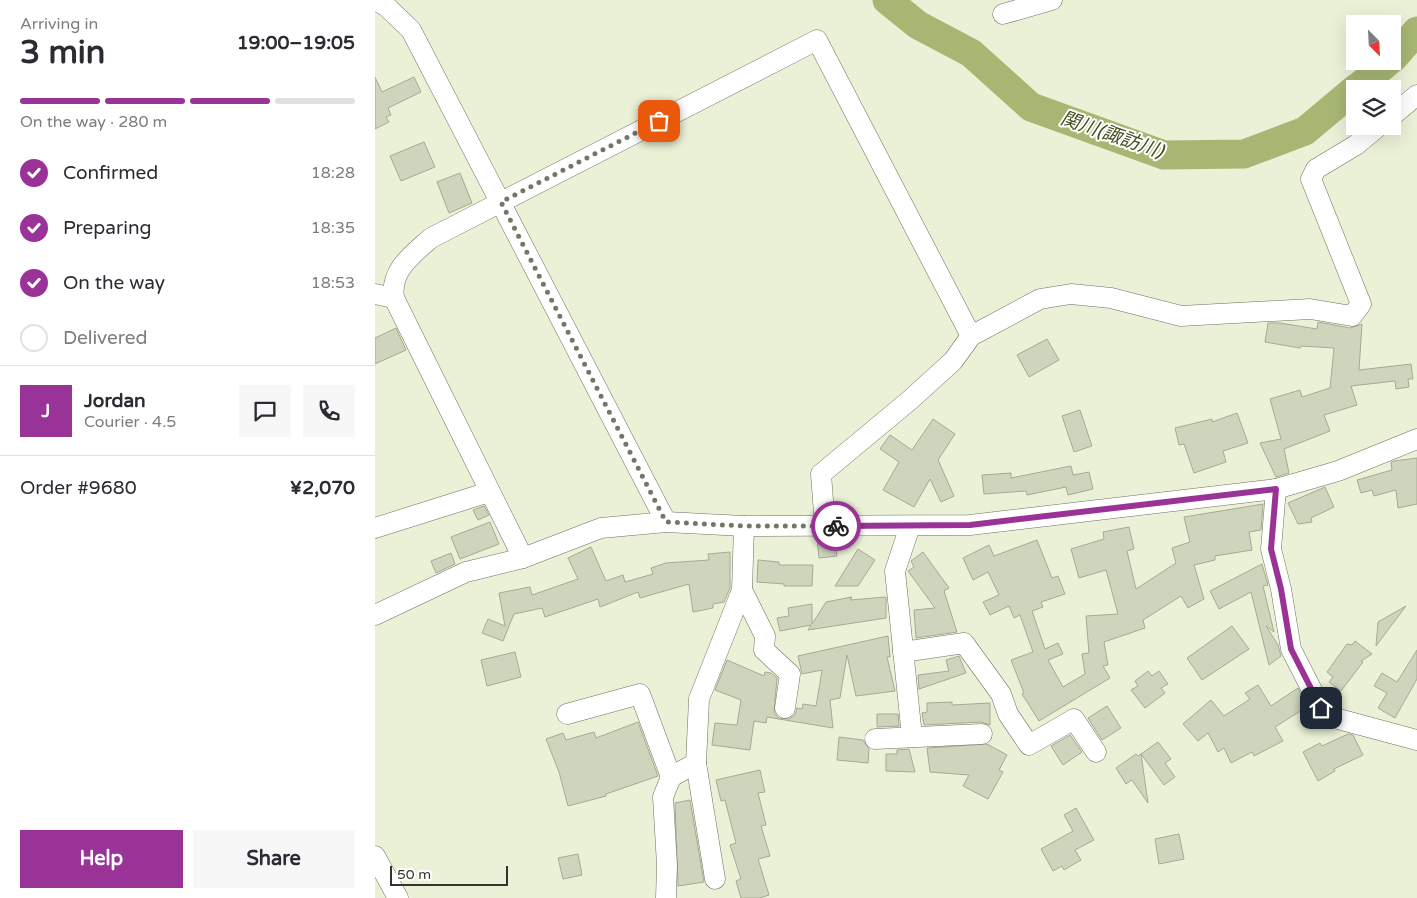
<!DOCTYPE html>
<meta charset="utf-8">
<style>
:root{--surface:#fff;--page:#f7f7f7;--text:#2b2b33;--muted:#7c7c81;--line:#e1e1e2;--accent:#9a3397}
body{margin:0;font-family:"Varela Round","Noto Sans JP",sans-serif;background:var(--page);color:var(--text);height:100vh;display:flex;flex-direction:column;font-size:19px;white-space:nowrap}
*{box-sizing:border-box;margin:0}
p{font-size:16px;color:var(--muted)}
.icon{flex:none;width:28px;height:28px;fill:none;stroke:currentColor;stroke-width:2;stroke-linecap:round;stroke-linejoin:round}
.map{position:relative;flex:1;overflow:hidden}
.sheet{display:flex;flex-direction:column;background:var(--surface);width:375px}
.sheet>*{flex:none}
.needle{width:32px;rotate:156deg}
.fabs{position:absolute;left:971px;top:15px;display:grid;gap:10px}
.fabs a{display:grid;place-items:center;width:55px;height:55px;border-radius:0px;background:var(--surface);box-shadow:0 5px 20px #0002;font-size:25px}
.scale{position:absolute;left:15px;bottom:12px;width:118px;box-sizing:border-box;padding-left:5px;border:2px solid #32352b;border-top:0;font-size:14px;line-height:18px;white-space:nowrap;color:#32352b;-webkit-text-stroke:4px #fff;paint-order:stroke}
.pin{position:absolute;display:grid;place-items:center;width:42px;height:42px;color:#fff;margin:-21px;border-radius:10px;box-shadow:0 2px 8px #0006}
.courier{position:absolute;display:grid;place-items:center;width:50px;height:50px;margin:-25px;border:4px solid #9a3397;border-radius:50%;background:#fff;color:#222;box-shadow:0 1px 6px #0007}
.summary em{font-style:normal;font-weight:700}
.summary div{display:flex;flex-direction:column-reverse}
.summary{display:flex;align-items:center;justify-content:space-between;height:85px;padding:0 20px}
h1{font-size:32px;font-weight:700;line-height:38px}
.bar{display:grid;grid-template-columns:repeat(4,1fr);gap:8px 5px;align-content:center;height:60px;padding:0 20px}
.bar i{height:6px;border-radius:4px;background:var(--line)}
.bar .selected{background:var(--accent)}
.bar p{grid-column:span 4}
.line{display:flex;align-items:center;gap:12px;padding:0 20px;border-top:1px solid var(--line)}
.line div{flex:1}
.round{display:grid;place-items:center;flex:none;width:52px;height:52px;border-radius:0px;background:var(--page)}
ol{padding:0 20px;list-style:none}
li{display:flex;align-items:center;gap:15px;height:55px}
li p{margin-inline-start:auto}
li .icon{padding:5px;border-radius:50%;background:var(--accent);color:#fff;stroke-width:4}
li:last-child{color:var(--muted)}
li i{width:28px;height:28px;border:2px solid var(--line);border-radius:50%}
.primary-button{display:flex;gap:10px;margin-top:auto;padding:10px 20px}
.primary-button a{flex:1;height:58px;border-radius:0px;background:var(--accent);color:#fff;font-size:20px;font-weight:700;line-height:58px;text-align:center}
.primary-button a+a{background:var(--page);color:var(--text)}
main{display:flex;flex:1;min-height:0}
.map>svg:first-child{display:block}
.lines{fill:none;stroke-linecap:round;stroke-linejoin:round}
.river{stroke:#a7b773;stroke-width:29}
.building{fill:#cfd5bc;stroke:#a5ab93}
.minor-casing{stroke:#6c725c;stroke-width:21}
.minor{stroke:#fff;stroke-width:20}
.done{stroke:#727767;stroke-width:5;stroke-dasharray:0 9}
.route{stroke:#9a3397;stroke-width:6}
.labels{text-anchor:middle;dominant-baseline:central;stroke-width:4;stroke-linejoin:round;paint-order:stroke}
.water-label{font-size:19px;font-style:italic;fill:#444e1d;stroke:#fff}
</style>
<main>
<section class="sheet">
<div class="summary"><div><h1>3 min</h1><p>Arriving in</p></div><em>19:00–19:05</em></div>
<div class="bar"><i class="selected"></i><i class="selected"></i><i class="selected"></i><i></i><p>On the way · 280 m</p></div>
<ol>
<li><svg class="icon" aria-label="check" viewBox="0 0 24 24"><path d="M5 12l5 5 9-10"/></svg>Confirmed<p>18:28</p></li>
<li><svg class="icon" aria-label="check" viewBox="0 0 24 24"><path d="M5 12l5 5 9-10"/></svg>Preparing<p>18:35</p></li>
<li><svg class="icon" aria-label="check" viewBox="0 0 24 24"><path d="M5 12l5 5 9-10"/></svg>On the way<p>18:53</p></li>
<li><i></i>Delivered</li>
</ol>
<div class="line" style="height:90px"><b class="round" style="background:var(--accent);color:#fff">J</b><div><b>Jordan</b><p>Courier · 4.5</p></div><a class="round"><svg class="icon" aria-label="chat" viewBox="0 0 24 24"><path d="M4 5h16v11H9l-5 4z"/></svg></a><a class="round"><svg class="icon" aria-label="phone" viewBox="0 0 24 24"><path d="M5 4h4l2 5-3 2q2 4 5 5l2-3 5 2v4C11 20 4 13 5 4z"/></svg></a></div>
<div class="line" style="height:65px"><div>Order #9680</div><b>¥2,070</b></div>
<div class="primary-button"><a>Help</a><a>Share</a></div>
</section>
<div class="map">
<svg width="1042" height="898" viewBox="0 0 1042 898">
<rect width="100%" height="100%" fill="#eaf1d7"/>
<g class="lines">
<!-- river -->
<g class="river">
<path d="M512 0 543 25 596 53 656 107 789 155 869 154 930 131 980 89"/>
<path d="M1018 58 1042 31"/>
<path d="M981 89 1014 61"/>
</g>
</g>
<!-- building -->
<g class="building">
<path d="M0 77 7 92 39 77 46 92 13 108 16 115 11 117 14 122 0 129Z"/>
<path d="M49 142 60 167 26 181 15 156Z"/>
<path d="M85 173 97 203 74 213 62 182Z"/>
<path d="M943 322 975 328 987 324 984 370 1036 364 1038 379H1033L1034 387 1021 389 1020 381 976 386 982 405 949 415 955 431 909 449 914 473 901 477 885 443 906 439 895 399 925 390 927 397 955 388 959 348 926 346 925 348 890 342 893 323H905L942 329Z"/>
<path d="M21 328 31 350 0 364V338Z"/>
<path d="M672 339 684 360 654 377 642 355Z"/>
<path d="M705 410 717 446 699 452 687 416Z"/>
<path d="M862 413 873 443 848 451 851 462 819 473 809 444 804 445 800 428 837 419V422Z"/>
<path d="M558 419 580 434 563 460 579 496 566 502 555 479 539 507 508 490 524 462 505 449 515 435 537 450Z"/>
<path d="M1042 458V504L1023 508 1021 490 999 496 997 490 986 493 982 480 1017 470 1016 462 1019 461Z"/>
<path d="M696 466 698 475 714 472 718 489 693 495 691 487 652 495 651 491 609 494 607 475 636 473V478Z"/>
<path d="M950 487 959 507 936 518 937 522 923 524 913 503Z"/>
<path d="M888 504 886 530 874 532 877 550 840 556V560L819 565 829 599 813 608 806 596 768 620 770 628 729 642 733 665 728 666 735 678 664 721 647 694 649 693 636 660 658 652 645 615 639 618 634 606 615 615 608 602 624 595 613 572 598 580 588 558 614 545 619 556 662 540 677 578 683 576 690 594 666 602 668 607 657 611 670 649 683 643 688 654 673 660 688 687 710 674 707 654 714 653 711 616 743 614 731 570 704 578 696 549 729 539 728 532 754 527 759 549 752 551 761 589 801 563 797 548 815 542 809 517Z"/>
<path d="M109 506 114 515 103 520 98 510Z"/>
<path d="M115 522 124 544 85 559 76 537Z"/>
<path d="M459 537 462 556 444 558 442 538Z"/>
<path d="M216 547 231 581 248 575 250 582 278 574 276 568 291 563 334 560 333 554 355 552V588L349 602 338 604V608L318 612 314 584 265 598 263 592 225 607 223 599 170 617 167 608 139 614 128 641 107 633 113 619 130 626 124 593 155 587 157 595 203 579 193 558Z"/>
<path d="M483 549 500 560 483 586H460Z"/>
<path d="M548 552 574 588 569 591 582 632 541 638 539 610 560 608 533 571 539 567 536 561Z"/>
<path d="M76 553 80 564 61 573 56 561Z"/>
<path d="M383 560 404 562V565H438L437 586H409V584L382 582Z"/>
<path d="M887 564 893 585 888 586 899 632 891 626 903 645 906 656 894 665 876 592 844 609 835 591Z"/>
<path d="M477 597 475 600 511 597V618L433 630 436 625 405 631 402 618 414 616 413 608 437 604V624L451 602Z"/>
<path d="M1031 606 1001 646 1003 622Z"/>
<path d="M857 626 874 649 827 680 812 658Z"/>
<path d="M513 636 515 657H512L520 691 481 696 472 655 465 698 455 700 458 728 392 717 391 723 379 721 375 750 337 745 340 723 362 725 366 700 340 690 352 660 389 676 390 672 396 673 402 678 399 712 403 718 414 719 420 715 422 708 427 709 428 704 441 706 444 689 447 670 427 674 423 656Z"/>
<path d="M980 641 997 654 986 661 988 662 966 691 954 682 958 677 952 672 972 644 977 645Z"/>
<path d="M1042 650V679L1020 718 1003 708 1012 693 999 686 1007 673 1022 682Z"/>
<path d="M140 652 146 677 112 686 106 660Z"/>
<path d="M584 656 591 673 544 689 543 675 574 671 571 660Z"/>
<path d="M773 671 777 676 784 671 793 684 786 688 790 693 770 708 756 690 763 686 760 681Z"/>
<path d="M883 685 896 706 923 688 932 707 900 727 908 741 879 756 877 752 856 763 849 748 843 752 833 733 823 741 808 724 836 700 849 716 875 699 870 693Z"/>
<path d="M577 702V705L615 703V725L606 722 549 725 547 713 552 712V703Z"/>
<path d="M732 706 746 728 727 740 713 718Z"/>
<path d="M502 714H523L524 726 502 727Z"/>
<path d="M263 722 283 776 231 794V796L193 806 184 772 171 739 188 733 191 740 219 732 221 738Z"/>
<path d="M973 734 978 735 988 755 959 769 960 771 943 781 928 752 945 743 947 746Z"/>
<path d="M695 735 707 752 688 765 676 746Z"/>
<path d="M464 737 488 740 494 749 493 763 462 760Z"/>
<path d="M783 742 796 759 790 763 800 777 789 785 766 754Z"/>
<path d="M612 744 632 755 624 770 628 772 613 799 588 786 594 775 555 772 552 748Z"/>
<path d="M534 749 540 772 511 771V754H522V750Z"/>
<path d="M761 754 763 756 766 754 773 803 757 780 751 784 741 768Z"/>
<path d="M385 770 390 792 383 793 391 825 386 826 395 856 383 859 394 895 385 898H366L361 881 366 879 355 845 361 843 350 800 346 801 341 780Z"/>
<path d="M315 800 329 882 303 886 300 803Z"/>
<path d="M701 808 719 840 700 850 706 860 689 870 687 866 678 871 666 849 698 831 689 815Z"/>
<path d="M804 834 809 859 784 864 780 839Z"/>
<path d="M203 854 207 875 188 879 183 858Z"/>
</g>
<g class="lines">
<!-- minor casing -->
<g class="minor-casing">
<g id="minor">
<path d="M0 0 11 6 36 30 291 522"/>
<path d="M628 14 677 0"/>
<path d="M1018 115 1042 95"/>
<path d="M0 294 19 298"/>
<path d="M901 489 896 549 906 589 916 649 946 708 956 717 1042 740"/>
<path d="M450 526 446 474 535 400 578 361 596 336 665 299 696 294 736 298 806 316 935 309 977 316 986 304 936 179 941 169 981 145 1004 126"/>
<path d="M535 526 520 571 537 737"/>
<path d="M0 528 114 492"/>
<path d="M148 558 19 298C15 270 37 255 56 238L442 40 596 336"/>
<path d="M367 590 390 636 389 650 415 674 410 708"/>
<path d="M0 615 91 572 148 558 226 528 291 522 369 526 595 525 901 489 963 471 1042 439"/>
<path d="M528 652 589 643 626 694 633 714 654 745 699 719 721 752"/>
<path d="M192 714 265 694 296 777"/>
<path d="M500 739 607 734"/>
<path d="M321 763 340 879"/>
<path d="M0 856 23 898"/>
<path d="M291 898 292 865 288 797 296 777 321 763 324 699 367 590 369 526"/>
</g>
</g>
<!-- minor -->
<use href="#minor" class="minor"/>
</g>
<g class="lines">
<!-- done -->
<path class="done" d="M284 121 126 202 291 522 369 526H461"/>
<!-- route -->
<path class="route" d="M461 526 595 525 901 489 896 549 906 589 916 649 946 708"/>
</g>
<g class="labels">
<!-- water labels -->
<g class="water-label">
<text transform="translate(737 135) rotate(19)">関川(諏訪川)</text>
</g>
</g>
</svg>
<div class="fabs">
<a><svg class="needle" viewBox="-14 -14 28 28"><path d="M0-13l5 13h-10z" fill="#e53935"/><path d="M0 13l5-13h-10z" fill="#7c7c81"/></svg></a>
<a><svg class="icon" aria-label="layers" viewBox="0 0 24 24"><path d="M12 4l9 5-9 5-9-5zM3 14l9 5 9-5"/></svg></a>
</div>
<div class="scale">50 m</div>
<div class="pin" style="left:284px;top:121px;background:#ea580c"><svg class="icon" aria-label="bag" viewBox="0 0 24 24"><path d="M5 8h14l-1 12H6zM9 8a3 3 0 0 1 6 0"/></svg></div>
<div class="pin" style="left:946px;top:708px;background:#1f2937"><svg class="icon" aria-label="home" viewBox="0 0 24 24"><path d="M3 11l9-7 9 7M6 9v11h12V9"/></svg></div>
<div class="courier" style="left:461px;top:526px"><svg class="icon" aria-label="bike" viewBox="0 0 24 24"><circle cx="6" cy="16" r="4"/><circle cx="18" cy="16" r="4"/><path d="M6 16l4-8h5l3 8M10 8l3 8H6M13 5h3"/></svg></div>
</div>
</main>
